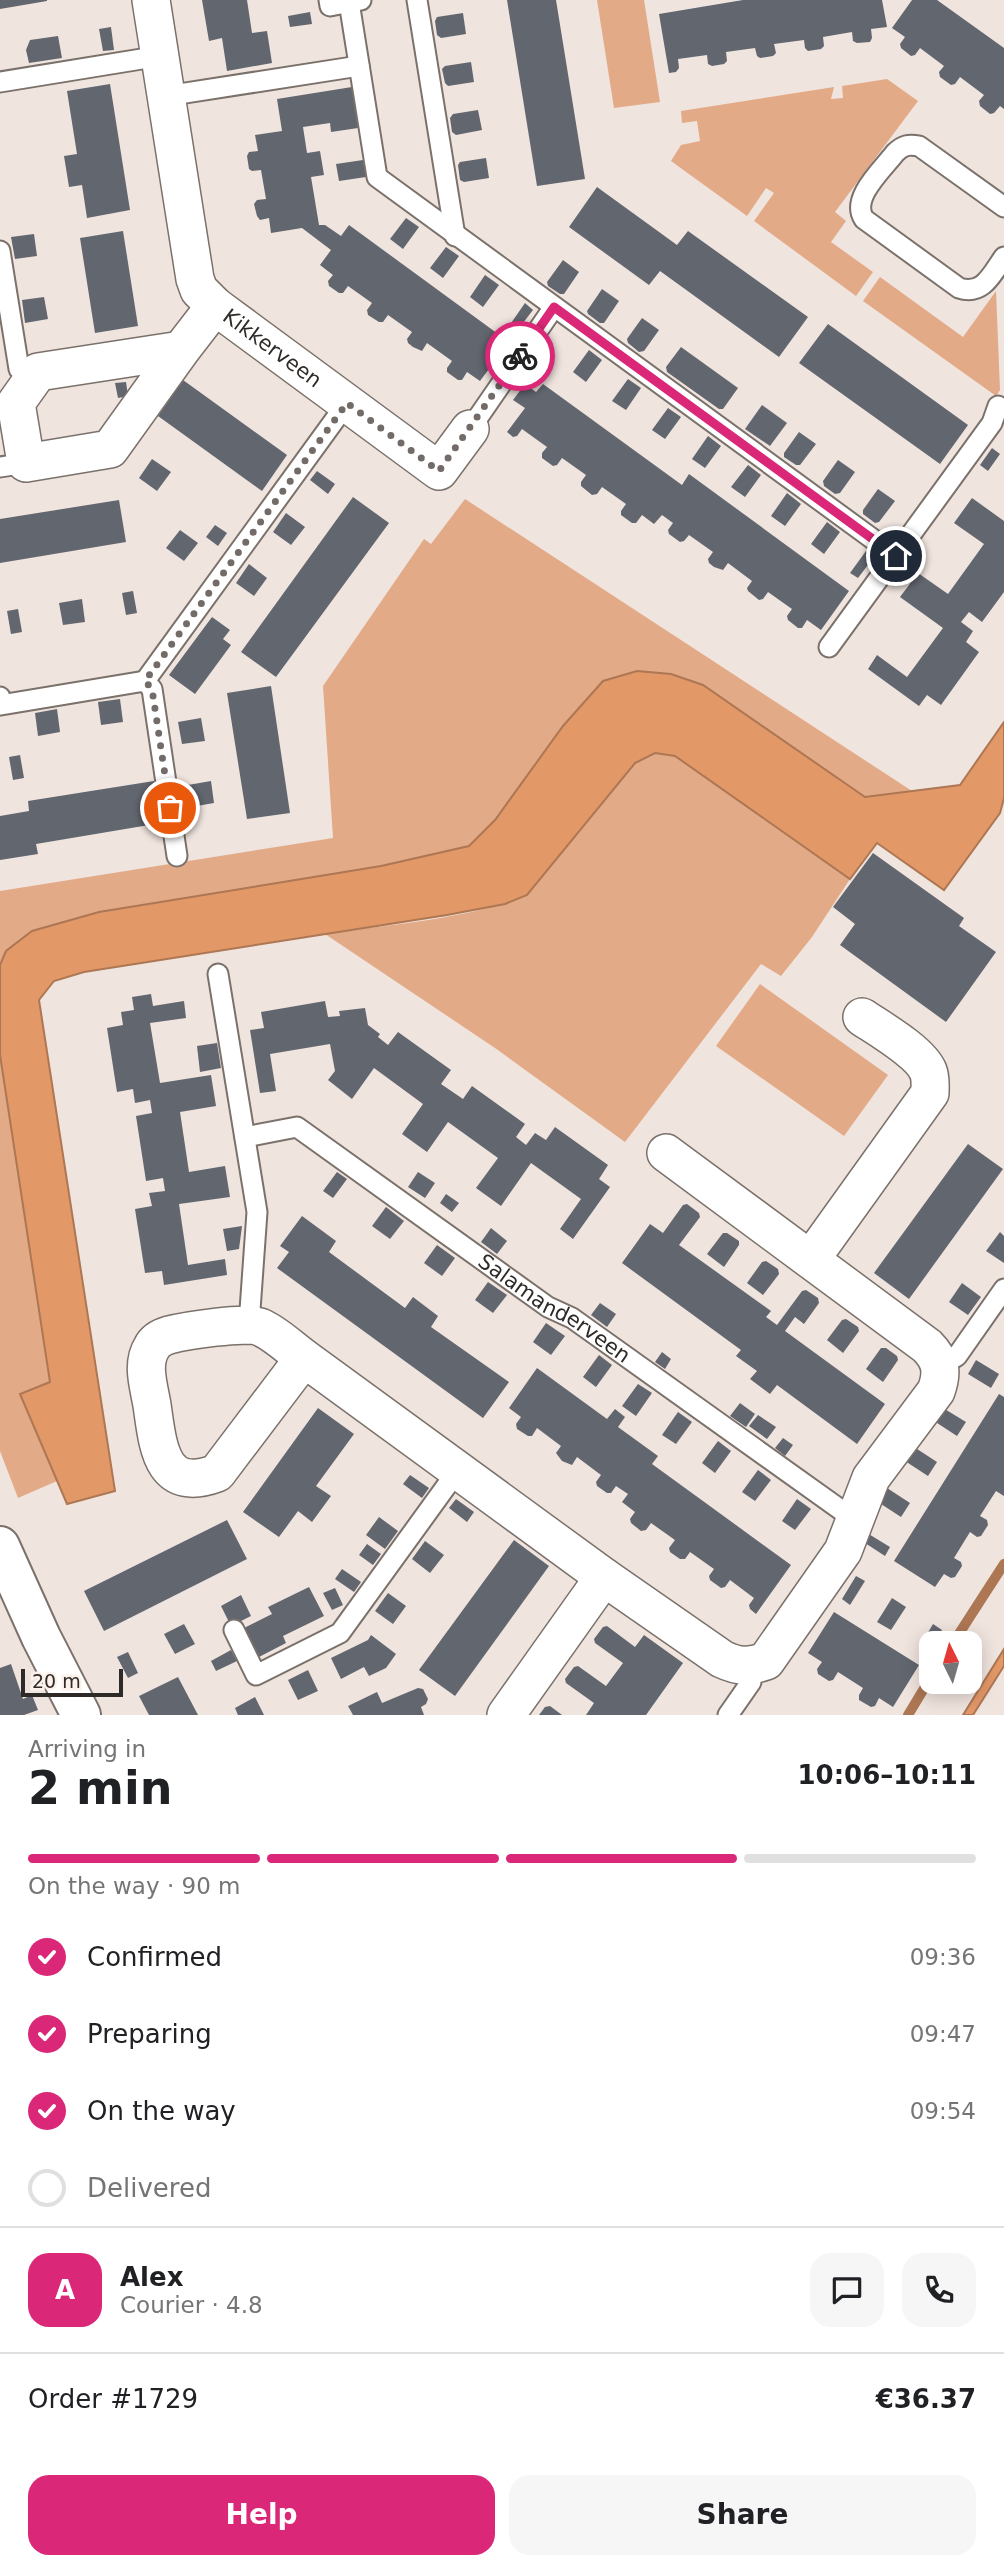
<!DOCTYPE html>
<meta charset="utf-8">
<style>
:root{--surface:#fff;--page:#f6f6f6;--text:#202124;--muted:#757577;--line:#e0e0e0;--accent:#db2777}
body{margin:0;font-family:"DejaVu Sans",sans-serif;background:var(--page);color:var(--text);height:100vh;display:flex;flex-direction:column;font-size:26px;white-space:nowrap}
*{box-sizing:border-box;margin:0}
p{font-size:23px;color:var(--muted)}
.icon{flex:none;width:38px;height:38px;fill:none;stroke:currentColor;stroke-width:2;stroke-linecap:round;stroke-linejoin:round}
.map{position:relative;height:1715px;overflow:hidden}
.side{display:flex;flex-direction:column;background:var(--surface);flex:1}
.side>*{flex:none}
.needle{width:46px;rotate:355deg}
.fabs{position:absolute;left:919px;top:1631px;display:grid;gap:14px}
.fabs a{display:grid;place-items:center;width:63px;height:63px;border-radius:14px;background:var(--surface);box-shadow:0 4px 18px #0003;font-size:35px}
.scale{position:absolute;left:21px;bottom:18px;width:102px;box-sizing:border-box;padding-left:7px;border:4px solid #2e2a27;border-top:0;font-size:19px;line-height:24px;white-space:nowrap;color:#2e2a27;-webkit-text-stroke:5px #fdf2eb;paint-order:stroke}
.pin{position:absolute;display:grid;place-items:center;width:60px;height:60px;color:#fff;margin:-30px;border:4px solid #fff;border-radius:50%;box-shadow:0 2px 7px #0007}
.courier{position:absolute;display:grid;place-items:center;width:70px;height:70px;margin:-35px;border:5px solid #db2777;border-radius:50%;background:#fff;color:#222;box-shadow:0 2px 9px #0007}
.headline em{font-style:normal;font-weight:600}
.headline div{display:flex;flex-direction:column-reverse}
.headline{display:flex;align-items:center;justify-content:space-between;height:119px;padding:0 28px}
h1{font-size:46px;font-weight:600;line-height:52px}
.bar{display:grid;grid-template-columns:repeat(4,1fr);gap:10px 7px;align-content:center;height:84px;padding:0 28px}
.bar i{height:9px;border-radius:5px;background:var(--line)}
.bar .on{background:var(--accent)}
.bar p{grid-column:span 4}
.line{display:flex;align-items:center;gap:18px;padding:0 28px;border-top:2px solid var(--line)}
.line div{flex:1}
.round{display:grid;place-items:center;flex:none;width:74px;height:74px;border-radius:21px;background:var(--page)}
ol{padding:0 28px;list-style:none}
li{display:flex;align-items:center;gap:21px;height:77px}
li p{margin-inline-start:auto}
li .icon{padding:7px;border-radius:50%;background:var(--accent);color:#fff;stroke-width:4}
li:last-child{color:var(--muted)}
li i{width:38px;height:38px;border:4px solid var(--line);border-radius:50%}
.primary-button{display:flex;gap:14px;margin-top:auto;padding:14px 28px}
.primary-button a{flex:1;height:80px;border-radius:21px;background:var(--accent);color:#fff;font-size:28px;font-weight:600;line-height:80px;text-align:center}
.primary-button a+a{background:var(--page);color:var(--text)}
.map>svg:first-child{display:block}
.green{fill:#e3aa87}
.water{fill:#e39868;stroke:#ad7754;stroke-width:2}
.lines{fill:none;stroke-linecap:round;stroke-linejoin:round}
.stream{stroke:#ad7754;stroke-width:10}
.building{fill:#62666f}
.service-casing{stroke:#7b716b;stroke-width:23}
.minor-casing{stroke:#7b716b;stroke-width:40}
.tertiary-casing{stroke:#7b716b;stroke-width:42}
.service{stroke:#fff;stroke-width:19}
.minor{stroke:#fff;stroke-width:37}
.tertiary{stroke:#fff;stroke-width:38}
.done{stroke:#726b67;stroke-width:7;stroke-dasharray:0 12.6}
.route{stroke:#db2777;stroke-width:9}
.labels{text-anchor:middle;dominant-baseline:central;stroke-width:7;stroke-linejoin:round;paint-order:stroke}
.street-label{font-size:21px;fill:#2e2a27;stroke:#fdf2eb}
</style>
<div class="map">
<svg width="1004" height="1715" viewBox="0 0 1004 1715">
<rect width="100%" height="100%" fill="#f0e4de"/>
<!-- green -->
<g class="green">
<path d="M597 0H644L660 102 614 108Z"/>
<path d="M887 79 918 101 835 212 846 221 831 242 873 272 856 296 754 221 774 193 766 188 747 216 671 161 681 145 700 141 697 121 682 123 681 111 834 87 831 99 843 98 842 86Z"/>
<path d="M880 277 963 337 996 291 1000 390 996 396 863 301Z"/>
<path d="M465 499 912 791 864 797 703 685 603 681 563 726 495 820 469 846 381 866 99 912 32 931 6 951 0 965V891L333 838 323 686 424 539 431 544Z"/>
<path d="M655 753 675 756 850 879 812 937 781 976 761 964 625 1142 495 1048 325 934C390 924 466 920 527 895L635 763Z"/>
<path d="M760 984 888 1075 844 1136 716 1046Z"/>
<path d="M0 1055 50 1383 20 1394 57 1481 18 1498 0 1451Z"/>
</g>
<!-- water -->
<g class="water">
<path d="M637 671 671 674 703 685 865 797 960 785 1004 722V798L1000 813 944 890 877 843 850 879 675 756 655 753 635 763 527 895 505 904 447 915 84 972 54 981 39 1000 115 1491 67 1504 20 1394 50 1382 0 1055V965L6 951 32 931 99 912 381 866 469 846 495 820 563 726 603 681Z"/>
<path d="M1004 1649V1666L973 1715H963Z"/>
</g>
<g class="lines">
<!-- stream -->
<g class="stream">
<path d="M953 1643 1004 1564"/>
<path d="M908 1715 931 1677"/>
</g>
</g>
<!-- building -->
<g class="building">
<path d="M0 0H47V1L0 9Z"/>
<path d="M202 0H247L252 33 267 31 272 63 227 71 222 38 209 41Z"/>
<path d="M507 0H556L585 179 537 186Z"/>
<path d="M743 0H882L887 27 871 29 872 38 870 42 857 43 853 41 852 32 823 37 824 46 821 49 808 51 805 48 804 40 774 44 776 53 773 56 760 58 757 56 755 48 726 52 727 61 724 64 712 66 708 64 707 55 678 59 679 68 676 72 669 73 659 14Z"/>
<path d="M912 0H937L1004 48V109L1000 106 994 113 990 114 980 106 979 101 984 95 960 77 955 84 951 85 940 77 939 72 944 66 920 48 915 55 911 56 901 48 900 44 905 37 892 28Z"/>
<path d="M310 12 312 24 290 27 288 16Z"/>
<path d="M463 13 466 34 441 38 437 35 435 21 437 17Z"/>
<path d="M111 27 114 50 103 51 99 29Z"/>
<path d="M58 36 62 58 29 63 26 50 30 40Z"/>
<path d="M471 62 474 82 448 86 445 83 442 69 445 66Z"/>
<path d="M110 84 130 210 87 218 82 185 69 187 64 156 77 154 67 91Z"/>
<path d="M352 87 358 128 331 132 330 123 303 127 307 153 320 151 324 175 311 177 319 225H325L341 236 349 225 509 342 480 381 467 372 462 380H458L447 372V368L452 361 427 343 422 351 413 347 408 343 407 339 412 332 388 315 383 322H379L368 315 367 310 372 303 348 286 343 293H339L329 286 328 281 333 275 320 265 331 250 302 228 271 233 269 218 260 220 257 216 254 204 257 200 266 199 261 170 252 171 249 169 247 156 249 152 258 151 255 135 282 131 277 99Z"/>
<path d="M478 110 482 130 456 135 452 132 450 118 453 114Z"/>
<path d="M486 158 489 178 464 182 460 180 458 165 460 162Z"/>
<path d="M363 160 366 177 339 181 336 164Z"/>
<path d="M597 187 677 245 688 231 808 317 779 357 660 271 649 285 569 227Z"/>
<path d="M406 218 419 227 403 249 390 239Z"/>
<path d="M123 231 138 326 95 333 80 238Z"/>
<path d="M34 234 37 256 15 259 11 237Z"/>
<path d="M446 247 459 256 443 278 430 268Z"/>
<path d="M563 260 579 272 564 294H560L548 286 547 282Z"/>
<path d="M485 275 499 285 483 307 470 297Z"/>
<path d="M602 289 619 301 604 323H600L588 314 587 311Z"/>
<path d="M44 297 48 319 25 323 22 300Z"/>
<path d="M525 303 533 310 516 332 509 326Z"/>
<path d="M642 318 659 330 644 351 639 352 628 343 627 339Z"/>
<path d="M828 324 968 425 940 464 799 363Z"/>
<path d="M681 347 738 388 723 409H719L667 372 666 367Z"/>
<path d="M589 350 602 360 586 382 573 372Z"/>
<path d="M628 379 641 388 626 410 612 401Z"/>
<path d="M183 380 287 455 262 491 158 416Z"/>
<path d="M126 382 128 396 118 398 115 383Z"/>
<path d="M525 384 536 392 543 384 682 485 689 474 849 591 821 630 807 620 802 628H798L788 620 787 616 792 609 768 592 763 599 759 600 748 591 747 588 752 581 728 563 723 570 714 567 709 563 708 559 713 552 689 535 684 541 680 542 669 534 668 530 673 523 662 515 654 524 642 515 636 523H632L621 515V511L626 504 602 487 597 494 592 495 581 486V482L586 475 562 458 557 465 553 466 542 458V453L547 447 522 429 517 436 513 437 507 432 525 408 513 400Z"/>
<path d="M762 405 787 423 770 446 745 429Z"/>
<path d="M668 408 681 417 665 439 652 430Z"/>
<path d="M799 432 816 444 800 465H796L784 457V453Z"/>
<path d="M708 436 721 446 705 468 692 459Z"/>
<path d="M992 448 1000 454 988 471 980 465Z"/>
<path d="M152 459 171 472 157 491 139 478Z"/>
<path d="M838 460 855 472 840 493 835 494 824 486 823 481Z"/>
<path d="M748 465 761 475 745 497 731 487Z"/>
<path d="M317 471 335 484 328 494 310 480Z"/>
<path d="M878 489 895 501 879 522 875 523 863 514V510Z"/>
<path d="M787 493 801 504 785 526 771 516Z"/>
<path d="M353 497 389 523 276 677 241 652Z"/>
<path d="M972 498 1004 521V592L982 622 969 612 961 622 973 631 966 642 979 652 941 705 927 695 919 706 868 669 877 655 907 677 943 628 900 597 918 573 948 594 984 544 954 523Z"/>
<path d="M119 500 126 542 0 563V519Z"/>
<path d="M286 513 305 527 291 545 273 532Z"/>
<path d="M827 522 840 532 824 554 811 544Z"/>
<path d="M215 525 227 533 218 546 206 537Z"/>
<path d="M180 530 198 543 184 561 166 548Z"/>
<path d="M866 551 874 557 858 578 850 573Z"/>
<path d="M249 564 267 578 254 596 236 583Z"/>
<path d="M133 591 137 613 126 615 122 593Z"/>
<path d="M82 599 85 622 63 625 59 603Z"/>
<path d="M18 609 22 632 11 634 7 611Z"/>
<path d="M212 617 230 630 223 639 231 645 195 694 169 675Z"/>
<path d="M271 686 290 813 247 819 227 693Z"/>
<path d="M120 699 123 722 101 725 98 702Z"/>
<path d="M57 709 60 732 38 736 35 713Z"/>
<path d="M201 718 205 741 182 744 178 722Z"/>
<path d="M20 755 24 778 13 780 9 757Z"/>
<path d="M154 781 161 823 36 844 38 854 0 860V816L29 811 28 801Z"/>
<path d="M211 781 214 803 191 807 188 785Z"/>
<path d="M873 853 964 918 959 926 996 952 946 1022 840 945 855 924 833 907Z"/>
<path d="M151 994 153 1006 184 1001 186 1018 150 1023 160 1083 211 1075 216 1106 180 1112 189 1172 225 1166 230 1197 179 1204 188 1265 225 1259 227 1275 164 1285 162 1271 145 1273 135 1209 152 1206 149 1193 165 1191 163 1178 146 1181 136 1116 152 1113 150 1100 135 1103 133 1089 117 1092 107 1028 123 1025 121 1012 134 1010 132 997Z"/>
<path d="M325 1001 328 1017 340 1016 339 1011 365 1008 368 1025 380 1034 378 1037 388 1045 398 1032 451 1070 441 1084 463 1099 472 1086 525 1124 516 1137 526 1145 535 1133 546 1140 555 1127 608 1165 599 1179 610 1187 573 1239 560 1229 581 1199 531 1163 501 1206 476 1188 498 1158 448 1122 427 1152 402 1134 423 1104 374 1068 352 1099 328 1080 335 1071 330 1044 270 1054 276 1091 260 1093 250 1030 264 1028 261 1012Z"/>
<path d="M217 1043 221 1068 200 1072 197 1046Z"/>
<path d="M968 1144 1003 1169 909 1299 874 1273Z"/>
<path d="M337 1172 347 1179 333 1198 323 1191Z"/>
<path d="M418 1172 435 1183 425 1198 408 1187Z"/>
<path d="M446 1194 459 1203 452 1212 440 1203Z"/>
<path d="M687 1204 699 1213 700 1217 679 1245 771 1311 766 1317 777 1325 802 1291 806 1290 818 1298 819 1303 804 1324 795 1317 785 1331 885 1404 857 1444 777 1385 770 1394 750 1379 757 1371 736 1356 741 1350 622 1263 650 1224 663 1233 683 1205Z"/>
<path d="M386 1207 404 1221 390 1239 372 1226Z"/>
<path d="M302 1216 336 1241 329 1252 405 1308 413 1297 438 1316 431 1327 509 1382 483 1418 277 1268 289 1252 280 1246Z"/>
<path d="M242 1226 239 1249 227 1251 223 1229Z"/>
<path d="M491 1228 507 1241 497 1254 481 1242Z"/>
<path d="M1000 1232 1004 1236V1263L986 1251Z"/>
<path d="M723 1233H727L739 1241V1245L724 1267 707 1254Z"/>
<path d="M437 1245 455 1258 442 1276 424 1263Z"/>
<path d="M766 1261 778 1269 779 1274 763 1295 747 1283 762 1262Z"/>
<path d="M488 1282 507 1295 493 1313 475 1300Z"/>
<path d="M962 1283 981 1297 968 1315 949 1302Z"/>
<path d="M600 1303 616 1314 607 1327 591 1315Z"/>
<path d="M846 1319 858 1327 859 1331 843 1353 827 1340 842 1320Z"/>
<path d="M546 1323 565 1336 551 1355 533 1342Z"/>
<path d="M881 1348H886L897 1356 898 1360 883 1382 866 1369Z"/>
<path d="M662 1352 671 1359 665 1369 655 1362Z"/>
<path d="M599 1355 612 1365 596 1387 583 1377Z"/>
<path d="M976 1360 999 1374 991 1388 968 1374Z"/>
<path d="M537 1368 607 1419 615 1409 625 1417 618 1427 658 1456 652 1464 791 1565 756 1614 750 1609 749 1605 754 1598 730 1580 725 1587 721 1588 710 1580 709 1576 714 1569 690 1552 685 1559H680L670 1552 669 1548 675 1540 651 1523 646 1530 641 1531 631 1523 630 1519 635 1512 622 1502 628 1494 616 1486 611 1493H607L597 1486 596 1482 601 1475 577 1457 572 1465 562 1461 556 1453 561 1446 537 1428 532 1436H528L517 1429 516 1424 521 1417 509 1408Z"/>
<path d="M638 1384 652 1393 636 1416 622 1406Z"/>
<path d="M999 1394 1004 1397V1496L996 1491 980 1516 987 1520 988 1525 981 1536 977 1537 970 1532 954 1558 961 1562 962 1566 955 1577 951 1578 944 1574 935 1587 894 1561Z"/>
<path d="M740 1403 755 1414 746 1427 730 1416Z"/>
<path d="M318 1408 354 1434 316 1486 331 1496 312 1522 298 1511 279 1537 243 1512Z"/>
<path d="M943 1408 966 1422 957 1436 934 1421Z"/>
<path d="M678 1412 692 1422 676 1444 662 1435Z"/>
<path d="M758 1415 776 1427 767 1439 749 1426Z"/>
<path d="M783 1438 793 1445 785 1456 775 1448Z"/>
<path d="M718 1441 731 1451 715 1473 702 1463Z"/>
<path d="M914 1447 937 1462 928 1476 905 1461Z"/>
<path d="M758 1470 771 1480 755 1501 742 1492Z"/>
<path d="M410 1475 429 1488 422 1498 403 1484Z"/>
<path d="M887 1488 910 1503 901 1517 878 1502Z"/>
<path d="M456 1499 474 1512 467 1522 449 1508Z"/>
<path d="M797 1499 811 1509 795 1530 782 1521Z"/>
<path d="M379 1517 398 1531 385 1549 366 1535Z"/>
<path d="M227 1520 247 1559 104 1631 84 1591Z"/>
<path d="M867 1533 890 1547 885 1556 862 1541Z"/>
<path d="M514 1540 549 1566 455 1696 419 1670Z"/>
<path d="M425 1541 444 1555 430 1573 412 1559Z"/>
<path d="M367 1544 381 1554 373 1565 359 1555Z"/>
<path d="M342 1569 361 1582 354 1592 335 1579Z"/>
<path d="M856 1576 865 1581 850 1605 842 1599Z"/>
<path d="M309 1587 324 1616 283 1636 286 1643 259 1657 244 1628 272 1614 268 1607Z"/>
<path d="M335 1588 343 1605 332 1610 323 1593Z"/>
<path d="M388 1593 406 1606 393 1624 375 1611Z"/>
<path d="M241 1595 251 1616 231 1626 221 1606Z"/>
<path d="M892 1598 906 1607 891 1630 877 1622Z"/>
<path d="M834 1612 919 1665 893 1707 879 1698 875 1706 871 1707 859 1700V1695L863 1688 838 1672 833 1680 829 1681 818 1674 817 1669 822 1662 808 1653Z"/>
<path d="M184 1624 195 1644 175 1654 164 1634Z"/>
<path d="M933 1624 942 1630 927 1653 919 1648Z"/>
<path d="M607 1626 635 1647 644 1635 683 1663 646 1715H586L594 1703 566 1683 565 1679 574 1667 578 1666 606 1686 623 1663 595 1643 594 1639 603 1627Z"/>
<path d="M371 1635 396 1654 386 1668 369 1676 364 1667 341 1679 331 1658 368 1640Z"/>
<path d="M231 1650 237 1661 216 1671 211 1661Z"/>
<path d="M128 1652 138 1673 128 1678 117 1657Z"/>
<path d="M11 1664 23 1699 32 1695 38 1710 24 1715H0V1668Z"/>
<path d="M308 1670 318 1691 298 1700 288 1680Z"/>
<path d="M178 1677 198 1715H149L139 1696Z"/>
<path d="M418 1688 423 1689 428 1699 426 1704 421 1707 424 1715H353L348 1706 377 1692 382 1703Z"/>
<path d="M255 1697 264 1715H238L235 1708Z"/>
<path d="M550 1706 562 1715H539L545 1707Z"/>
</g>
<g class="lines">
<!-- service casing -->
<g class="service-casing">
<g id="service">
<path d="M329 0 330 6 361 0"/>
<path d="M417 0 455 236"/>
<path d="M349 2 377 177 896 556"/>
<path d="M0 82 160 56"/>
<path d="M166 96 359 66"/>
<path d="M1004 207 919 146C909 144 903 145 895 153 883 169 850 198 864 219L959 288C983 296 992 274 1004 257"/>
<path d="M0 251 19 369 33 380"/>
<path d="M470 429 554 307"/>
<path d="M0 467 26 463"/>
<path d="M829 647 992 423 998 406"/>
<path d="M145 681 347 403"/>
<path d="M0 697 1 705 145 681 152 689 177 856"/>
<path d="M218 974 257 1212 249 1324"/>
<path id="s1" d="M245 1137 297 1127 548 1307 572 1318 855 1520"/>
<path d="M940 1366 957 1356 1004 1289"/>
<path d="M234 1630 256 1675 340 1633 458 1470"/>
<path d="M728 1715 751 1682V1666"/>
</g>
</g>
<!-- minor casing -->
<g class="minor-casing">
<g id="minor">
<path id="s2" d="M151 0 195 279 199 290 215 306 439 471 470 429"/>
<path d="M181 350 110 449 26 463 16 403 38 372 181 350 215 306"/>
<path d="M811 1259 930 1093C930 1085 931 1078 928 1071 920 1052 880 1029 862 1017"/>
<path d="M304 1358 217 1473C161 1494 158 1447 152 1405 149 1387 141 1364 152 1347 155 1341 162 1337 169 1335 184 1331 247 1321 260 1327 275 1333 290 1348 304 1358L604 1577 722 1659C739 1667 748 1667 766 1661L843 1551 871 1478 936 1391C943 1372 941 1360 927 1346L666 1153"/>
<path d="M506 1715 604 1577"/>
</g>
</g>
<!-- tertiary casing -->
<g class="tertiary-casing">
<path id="tertiary" d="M0 1546 41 1637 81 1715"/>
</g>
<!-- service -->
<use href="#service" class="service"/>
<!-- minor -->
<use href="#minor" class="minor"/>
<!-- tertiary -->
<use href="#tertiary" class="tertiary"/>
</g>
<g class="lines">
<!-- done -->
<path class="done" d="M170 808 152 689 145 681 347 403 439 471 520 356"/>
<!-- route -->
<path class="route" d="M520 356 554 307 896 556"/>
</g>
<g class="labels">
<!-- street labels -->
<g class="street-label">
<text stroke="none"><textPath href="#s2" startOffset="388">Kikkerveen</textPath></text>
<text stroke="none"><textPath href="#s1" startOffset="368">Salamanderveen</textPath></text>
</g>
</g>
</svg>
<div class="fabs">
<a><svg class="needle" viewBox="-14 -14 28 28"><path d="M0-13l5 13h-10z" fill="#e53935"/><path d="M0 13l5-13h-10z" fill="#757577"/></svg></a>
</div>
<div class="scale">20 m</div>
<div class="pin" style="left:170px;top:808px;background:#ea580c"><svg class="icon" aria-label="bag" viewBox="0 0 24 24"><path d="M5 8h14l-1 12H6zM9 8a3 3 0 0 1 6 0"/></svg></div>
<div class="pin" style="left:896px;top:556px;background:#1f2937"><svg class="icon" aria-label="home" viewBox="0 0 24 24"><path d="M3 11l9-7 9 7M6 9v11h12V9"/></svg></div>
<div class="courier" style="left:520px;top:356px"><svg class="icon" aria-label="bike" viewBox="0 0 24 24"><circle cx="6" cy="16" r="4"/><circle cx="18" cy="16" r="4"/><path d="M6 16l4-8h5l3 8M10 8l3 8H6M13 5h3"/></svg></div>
</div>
<section class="side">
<div class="headline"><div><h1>2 min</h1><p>Arriving in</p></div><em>10:06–10:11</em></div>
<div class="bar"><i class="on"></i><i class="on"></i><i class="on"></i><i></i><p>On the way · 90 m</p></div>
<ol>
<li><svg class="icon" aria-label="check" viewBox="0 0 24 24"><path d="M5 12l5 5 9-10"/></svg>Confirmed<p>09:36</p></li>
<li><svg class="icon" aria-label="check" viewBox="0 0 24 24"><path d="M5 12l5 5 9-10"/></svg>Preparing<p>09:47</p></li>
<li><svg class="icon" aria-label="check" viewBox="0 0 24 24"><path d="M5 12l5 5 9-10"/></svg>On the way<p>09:54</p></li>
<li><i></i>Delivered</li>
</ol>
<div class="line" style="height:126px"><b class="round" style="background:var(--accent);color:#fff">A</b><div><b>Alex</b><p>Courier · 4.8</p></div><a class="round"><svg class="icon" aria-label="chat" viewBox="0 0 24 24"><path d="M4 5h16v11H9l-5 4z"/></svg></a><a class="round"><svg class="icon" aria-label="phone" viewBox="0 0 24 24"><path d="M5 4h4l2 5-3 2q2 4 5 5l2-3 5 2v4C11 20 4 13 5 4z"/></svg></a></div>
<div class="line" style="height:91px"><div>Order #1729</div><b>€36.37</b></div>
<div class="primary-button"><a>Help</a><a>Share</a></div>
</section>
